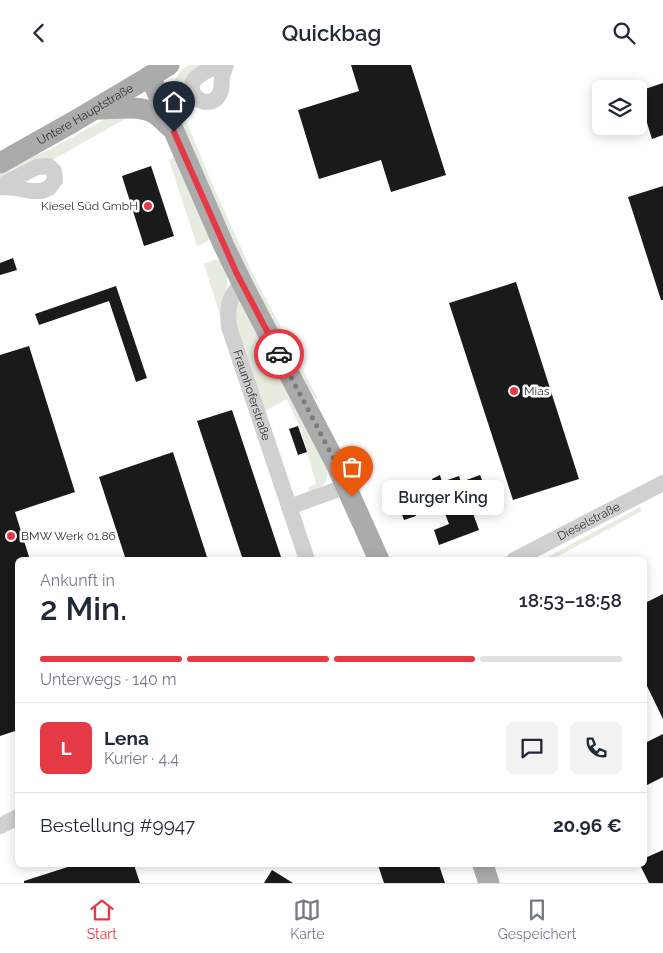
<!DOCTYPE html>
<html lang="de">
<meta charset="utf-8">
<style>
:root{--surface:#fff;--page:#f2f2f3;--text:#1f2937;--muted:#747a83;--line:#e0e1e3;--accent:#e63946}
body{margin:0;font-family:Raleway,sans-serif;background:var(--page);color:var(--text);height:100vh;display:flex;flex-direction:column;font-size:19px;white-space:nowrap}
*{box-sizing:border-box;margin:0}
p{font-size:16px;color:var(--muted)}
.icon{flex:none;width:28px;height:28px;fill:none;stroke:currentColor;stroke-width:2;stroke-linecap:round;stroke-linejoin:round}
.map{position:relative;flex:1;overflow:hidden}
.drawer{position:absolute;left:15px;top:492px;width:632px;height:310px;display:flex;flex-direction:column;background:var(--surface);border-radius:8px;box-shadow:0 2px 12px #0003}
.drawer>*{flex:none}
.controls{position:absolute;left:592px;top:15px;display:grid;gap:10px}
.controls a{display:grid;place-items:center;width:55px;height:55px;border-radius:8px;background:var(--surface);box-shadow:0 2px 12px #0003;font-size:25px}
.pin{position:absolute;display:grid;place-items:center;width:42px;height:42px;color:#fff;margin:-51px -21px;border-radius:50% 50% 50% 0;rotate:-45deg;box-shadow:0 0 5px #0007}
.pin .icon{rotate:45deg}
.courier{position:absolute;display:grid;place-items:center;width:50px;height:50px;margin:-25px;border:4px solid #e63946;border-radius:50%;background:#fff;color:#222;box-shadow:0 1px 6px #0007}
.bubble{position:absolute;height:35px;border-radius:8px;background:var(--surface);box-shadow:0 2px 12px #0003;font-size:16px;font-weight:600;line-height:35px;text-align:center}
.head em{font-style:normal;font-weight:600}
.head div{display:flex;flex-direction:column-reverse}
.head{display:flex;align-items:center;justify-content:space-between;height:85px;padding:0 25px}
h1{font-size:32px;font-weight:600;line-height:38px}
.bar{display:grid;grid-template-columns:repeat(4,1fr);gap:8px 5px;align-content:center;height:60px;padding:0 25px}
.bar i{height:6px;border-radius:4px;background:var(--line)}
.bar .on{background:var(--accent)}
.bar p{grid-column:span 4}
.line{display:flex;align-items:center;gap:12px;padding:0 25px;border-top:1px solid var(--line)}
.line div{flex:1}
.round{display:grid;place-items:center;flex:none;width:52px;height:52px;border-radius:8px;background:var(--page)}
header{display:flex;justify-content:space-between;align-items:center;height:65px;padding:0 25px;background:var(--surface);font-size:22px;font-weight:600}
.dock{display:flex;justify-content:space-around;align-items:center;height:70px;border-top:1px solid var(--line);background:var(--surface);font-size:14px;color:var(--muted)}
.dock a{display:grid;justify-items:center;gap:2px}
.dock .on{color:var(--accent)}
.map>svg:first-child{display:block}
.green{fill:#e6ecdf}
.building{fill:#1a1a1a}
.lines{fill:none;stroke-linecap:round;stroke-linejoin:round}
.minor{stroke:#d0d0d0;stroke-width:16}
.major{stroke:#ababab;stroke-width:21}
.done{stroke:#7a7a7a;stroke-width:5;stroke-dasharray:0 9}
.route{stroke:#e63946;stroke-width:6}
.poi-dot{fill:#e63946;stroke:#fff;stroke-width:2}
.labels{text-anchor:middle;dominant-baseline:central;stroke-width:5;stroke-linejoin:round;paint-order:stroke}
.street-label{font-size:12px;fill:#333;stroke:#fff}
.poi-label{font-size:12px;fill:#333;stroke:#fff;text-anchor:start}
</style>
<header><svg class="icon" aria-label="back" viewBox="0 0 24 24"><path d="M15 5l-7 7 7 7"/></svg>Quickbag<svg class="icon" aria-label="search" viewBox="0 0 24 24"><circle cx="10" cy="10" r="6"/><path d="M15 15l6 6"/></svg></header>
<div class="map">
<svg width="663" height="818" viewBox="0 0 663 818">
<rect width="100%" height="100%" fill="#fff"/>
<!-- green -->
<g class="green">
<path d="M189 0H205L185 20 171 24C175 13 179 6 189 0Z"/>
<path d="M172 32 177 34 211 116 250 203 318 334 312 333 244 201 202 107Z"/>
<path d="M109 52 127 53 54 94H47L0 112V102L47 86Z"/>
<path d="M174 93 178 95 211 169 207 177 197 181 169 95Z"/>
<path d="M216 194 222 198 227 211V219L223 260 204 199Z"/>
<path d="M238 235H240L327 401C329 419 325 421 309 426L308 422 316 419 300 362 287 334 262 348 234 252Z"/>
<path d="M640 442 642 446 551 495H542Z"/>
</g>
<!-- building -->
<g class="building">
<path d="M351 0H411L446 110 391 127 381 95 319 114 298 45 359 26Z"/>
<path d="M663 18V70L652 74 639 32V26Z"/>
<path d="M151 101 174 171 144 181 122 111Z"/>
<path d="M663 121V235H661L628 132Z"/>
<path d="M13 193 17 205 0 210V198Z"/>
<path d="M516 217 579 414 513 435 449 238Z"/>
<path d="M116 221 147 313 136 317 109 236 39 260 35 249Z"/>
<path d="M29 281 75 427 15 447 30 495H18V665L0 671V290Z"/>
<path d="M232 345 282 495H243L197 356Z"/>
<path d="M298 361 307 387 298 390 289 364Z"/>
<path d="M173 387 208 495H126L99 412Z"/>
<path d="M440 410 442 417 459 411 461 417 480 410 486 425 467 432 479 465 439 480 434 465 449 459 432 414Z"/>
<path d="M410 432 416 451 404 455 397 436Z"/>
<path d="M663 529V654L645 617V538Z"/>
<path d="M663 669V712L645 721V678Z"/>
<path d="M663 785V818H649L640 800H645V793Z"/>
<path d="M74 800H134L140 818H24V816Z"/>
<path d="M378 800H439L445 818H384Z"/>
<path d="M272 805 293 818H264Z"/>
</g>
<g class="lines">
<!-- minor -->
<g class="minor">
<path d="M218 0C211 4 203 7 197 12 180 27 208 48 219 30 223 24 221 18 222 11 223 7 225 3 226 0"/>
<path d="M0 121 37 102 48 101 54 106 55 115 49 123 41 126H31L16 123 0 122"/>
<path id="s1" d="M243 220C228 228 227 247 229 262L307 495"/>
<path d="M289 442 347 421"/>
<path id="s2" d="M514 495 663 418"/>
<path d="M0 761 18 752"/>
</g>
<!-- major -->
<g class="major">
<path d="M150 11 224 181 243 220 336 399 379 495"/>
<path d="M97 44C113 44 137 40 152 47 159 50 164 57 170 62"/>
<path id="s3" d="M0 98 73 57 169 0"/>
<path d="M483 800 489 818"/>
</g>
</g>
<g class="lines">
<!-- done -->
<path class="done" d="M279 289 336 398 352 432"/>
<!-- route -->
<path class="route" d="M174 67 236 207 279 289"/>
</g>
<!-- markers -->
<g class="poi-dot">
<circle cx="148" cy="141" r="5"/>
<circle cx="514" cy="326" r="5"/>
<circle cx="11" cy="471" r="5"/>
</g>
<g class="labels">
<!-- street labels -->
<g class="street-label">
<text stroke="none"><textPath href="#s3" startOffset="98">Untere Hauptstraße</textPath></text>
<text stroke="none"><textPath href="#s1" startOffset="119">Fraunhoferstraße</textPath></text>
<text stroke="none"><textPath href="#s2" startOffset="84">Dieselstraße</textPath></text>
</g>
<!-- poi labels -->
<g class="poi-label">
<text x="138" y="141" text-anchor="end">Kiesel Süd GmbH</text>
<text x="524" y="326">Mias</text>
<text x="21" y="471">BMW Werk 01.86</text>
</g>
</g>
</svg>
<div class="controls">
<a><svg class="icon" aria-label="layers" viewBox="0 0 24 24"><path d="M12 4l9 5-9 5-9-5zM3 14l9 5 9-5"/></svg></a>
</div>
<div class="pin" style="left:352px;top:432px;background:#ea580c"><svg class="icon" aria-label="bag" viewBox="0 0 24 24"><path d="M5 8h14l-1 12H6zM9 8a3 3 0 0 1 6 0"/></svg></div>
<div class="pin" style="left:174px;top:67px;background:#1f2937"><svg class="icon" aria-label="home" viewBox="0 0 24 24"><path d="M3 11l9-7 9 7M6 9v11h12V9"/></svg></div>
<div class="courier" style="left:279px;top:289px"><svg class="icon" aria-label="car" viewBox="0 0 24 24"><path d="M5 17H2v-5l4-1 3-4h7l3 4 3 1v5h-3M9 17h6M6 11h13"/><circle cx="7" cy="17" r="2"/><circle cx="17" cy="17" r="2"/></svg></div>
<div class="bubble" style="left:382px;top:415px;width:122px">Burger King</div>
<section class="drawer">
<div class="head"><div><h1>2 Min.</h1><p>Ankunft in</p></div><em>18:53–18:58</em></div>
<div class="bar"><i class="on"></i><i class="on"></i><i class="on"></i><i></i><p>Unterwegs · 140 m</p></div>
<div class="line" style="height:90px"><b class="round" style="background:var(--accent);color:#fff">L</b><div><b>Lena</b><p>Kurier · 4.4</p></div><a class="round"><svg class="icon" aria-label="chat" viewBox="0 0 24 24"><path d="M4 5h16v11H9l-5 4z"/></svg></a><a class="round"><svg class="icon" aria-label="phone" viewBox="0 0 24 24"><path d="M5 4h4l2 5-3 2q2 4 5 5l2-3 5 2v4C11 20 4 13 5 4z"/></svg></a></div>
<div class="line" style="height:65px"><div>Bestellung #9947</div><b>20.96 €</b></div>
</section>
</div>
<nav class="dock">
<a class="on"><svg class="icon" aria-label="home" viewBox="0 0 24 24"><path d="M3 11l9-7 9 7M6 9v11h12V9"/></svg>Start</a>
<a><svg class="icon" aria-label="map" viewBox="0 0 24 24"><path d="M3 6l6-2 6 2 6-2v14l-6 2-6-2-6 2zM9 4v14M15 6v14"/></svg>Karte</a>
<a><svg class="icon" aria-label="saved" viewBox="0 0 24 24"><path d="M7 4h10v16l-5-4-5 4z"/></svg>Gespeichert</a>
</nav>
